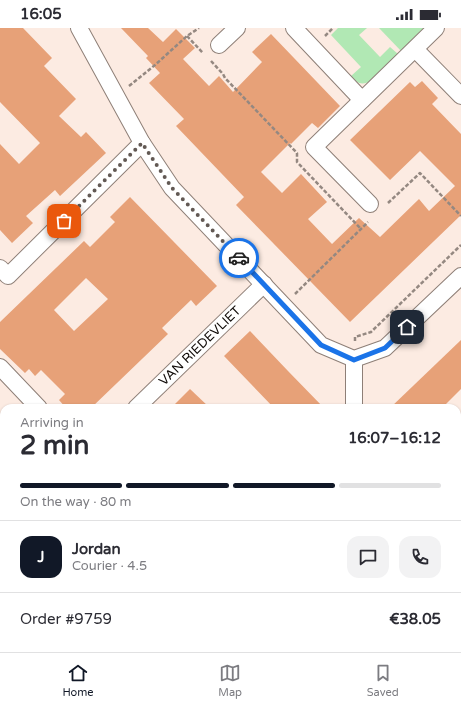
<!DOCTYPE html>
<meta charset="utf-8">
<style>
:root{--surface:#fff;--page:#f2f2f3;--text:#2b2b33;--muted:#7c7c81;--line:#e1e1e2;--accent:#111827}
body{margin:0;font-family:"Varela Round",sans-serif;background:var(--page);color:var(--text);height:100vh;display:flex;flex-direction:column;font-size:15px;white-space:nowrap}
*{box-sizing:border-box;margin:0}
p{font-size:13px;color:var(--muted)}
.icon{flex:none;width:22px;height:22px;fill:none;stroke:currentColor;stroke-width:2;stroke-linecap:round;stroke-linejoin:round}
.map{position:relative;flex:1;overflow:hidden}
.side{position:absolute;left:0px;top:376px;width:461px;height:248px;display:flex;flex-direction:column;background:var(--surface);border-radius:12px 12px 0 0;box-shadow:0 1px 3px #0004}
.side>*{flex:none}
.pin{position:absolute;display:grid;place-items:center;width:34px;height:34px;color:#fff;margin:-17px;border-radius:8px;box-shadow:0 2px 6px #0006}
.courier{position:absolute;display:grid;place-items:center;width:40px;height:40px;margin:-20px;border:3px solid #1a73e8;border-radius:50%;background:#fff;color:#222;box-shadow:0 1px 5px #0007}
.overview em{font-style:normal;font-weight:700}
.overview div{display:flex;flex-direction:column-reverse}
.overview{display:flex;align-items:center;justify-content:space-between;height:68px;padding:0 20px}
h1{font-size:26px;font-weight:700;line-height:30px}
.bar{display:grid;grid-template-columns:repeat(4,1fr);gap:6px 4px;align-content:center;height:48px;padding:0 20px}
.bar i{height:5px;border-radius:3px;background:var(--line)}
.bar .selected{background:var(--accent)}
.bar p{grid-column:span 4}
.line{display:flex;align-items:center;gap:10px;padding:0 20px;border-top:1px solid var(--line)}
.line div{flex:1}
.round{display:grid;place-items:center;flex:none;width:42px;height:42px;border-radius:12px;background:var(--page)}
.status{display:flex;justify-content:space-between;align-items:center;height:28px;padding:0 20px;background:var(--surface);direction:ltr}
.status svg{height:11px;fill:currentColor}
.tabs{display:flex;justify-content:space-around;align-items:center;height:56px;border-top:1px solid var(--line);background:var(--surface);font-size:11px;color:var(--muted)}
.tabs a{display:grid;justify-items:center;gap:2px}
.tabs .selected{color:var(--accent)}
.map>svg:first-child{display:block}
.green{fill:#b1e8b4}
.building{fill:#e7a178;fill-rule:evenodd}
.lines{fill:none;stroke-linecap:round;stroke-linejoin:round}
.street-casing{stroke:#8e7f77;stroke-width:18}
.path{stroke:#948881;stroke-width:2.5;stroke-dasharray:4 2;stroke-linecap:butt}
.street{stroke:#fff;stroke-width:16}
.done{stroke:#625954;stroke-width:4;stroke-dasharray:0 7.2}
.route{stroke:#1a73e8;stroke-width:5}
.labels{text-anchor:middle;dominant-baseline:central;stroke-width:3;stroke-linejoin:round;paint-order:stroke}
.street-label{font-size:13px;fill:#0f0a07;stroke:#fff}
</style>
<div class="status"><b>16:05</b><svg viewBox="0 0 49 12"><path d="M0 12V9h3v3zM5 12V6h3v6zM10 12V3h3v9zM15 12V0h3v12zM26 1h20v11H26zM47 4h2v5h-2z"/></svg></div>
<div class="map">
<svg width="461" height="624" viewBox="0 0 461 624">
<rect width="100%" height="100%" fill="#fcebe2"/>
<!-- green -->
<g class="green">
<path d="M338 0H367L359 7 380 29 390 19 398 26 372 52C362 58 358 56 351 48L361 39 331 7Z"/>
<path d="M379 0H426L402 24Z"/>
</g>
<!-- building -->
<g class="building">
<path d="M0 0H23L52 30 44 38 76 71 59 88 81 109 86 104 106 125 60 168 55 162 26 188 33 195 12 215 0 202V116L19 136 40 115 0 74Z"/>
<path d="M121 0H148L163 14 176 1 195 20 183 31 209 58 219 48 233 64 262 34 252 24 271 6 340 78 318 100 312 95 291 116 290 115 261 144 282 165 301 146 327 174 308 191 332 216 359 190 380 209 419 171 429 183 455 158 420 123 390 152 350 112 410 54 415 59 422 53 438 70 432 76 461 106V187L350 294 236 177 244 169 176 98 184 91 149 55 160 45 146 30 148 28Z"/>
<path d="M130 169 217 258 196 278 191 272 162 300 168 306 91 380H66L59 372 65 366 41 342 35 348 29 341 25 345 0 321V294L84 213 90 219 115 194 110 189ZM86 250 108 271 74 303 54 282Z"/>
<path d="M250 303 288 343 324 380H274L224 328Z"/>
<path d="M461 312V361L442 380H390Z"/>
<path d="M190 361 210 380H171Z"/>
</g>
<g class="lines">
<!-- street casing -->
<g class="street-casing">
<g id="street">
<path d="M79 0 142 115 172 160 321 317 354 331 385 320 461 248"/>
<path d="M294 0 362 72"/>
<path d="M219 17 237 0"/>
<path d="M415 21 461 68"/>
<path d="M370 176 314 119 436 0"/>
<path d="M0 240 8 248 142 115"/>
<path d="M0 339 39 380"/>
<path d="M136 380 264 256"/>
<path d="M354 380V331"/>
<path d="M457 483 461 487"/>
<path d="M0 585 4 589"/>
<path d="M224 624 228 620"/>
</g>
</g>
<!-- path -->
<g class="path">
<path d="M187 8 203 25"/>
<path d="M325 8 333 0"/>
<path d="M211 33 223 46 225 50 297 125V134L361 201"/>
<path d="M129 58 155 37 187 8 199 0"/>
<path d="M388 175 420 145 461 188"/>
<path d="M295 266 368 194"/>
<path d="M355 313V309L371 304 461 217"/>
</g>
<!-- street -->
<use href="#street" class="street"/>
</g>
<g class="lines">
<!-- done -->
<path class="done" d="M64 193 142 115 172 160 239 230"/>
<!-- route -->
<path class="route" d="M239 230 321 317 354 332 385 320 407 299"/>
</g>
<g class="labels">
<!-- street labels -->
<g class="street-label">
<text transform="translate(200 318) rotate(-44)">VAN RIEDEVLIET</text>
</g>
</g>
</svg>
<div class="pin" style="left:64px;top:193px;background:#ea580c"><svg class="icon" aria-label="bag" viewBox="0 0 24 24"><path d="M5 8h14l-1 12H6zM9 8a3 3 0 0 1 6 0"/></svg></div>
<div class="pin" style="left:407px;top:299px;background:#1f2937"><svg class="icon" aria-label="home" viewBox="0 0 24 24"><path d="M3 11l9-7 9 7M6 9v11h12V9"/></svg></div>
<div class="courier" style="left:239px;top:230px"><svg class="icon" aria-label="car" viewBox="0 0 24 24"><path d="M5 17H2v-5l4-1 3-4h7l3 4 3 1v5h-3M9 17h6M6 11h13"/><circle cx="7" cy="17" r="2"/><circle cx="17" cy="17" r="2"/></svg></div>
<section class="side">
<div class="overview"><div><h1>2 min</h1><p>Arriving in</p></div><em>16:07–16:12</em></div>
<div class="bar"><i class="selected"></i><i class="selected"></i><i class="selected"></i><i></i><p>On the way · 80 m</p></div>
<div class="line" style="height:72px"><b class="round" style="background:var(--accent);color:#fff">J</b><div><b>Jordan</b><p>Courier · 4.5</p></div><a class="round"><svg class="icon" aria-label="chat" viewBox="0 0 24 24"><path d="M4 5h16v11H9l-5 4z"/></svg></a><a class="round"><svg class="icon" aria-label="phone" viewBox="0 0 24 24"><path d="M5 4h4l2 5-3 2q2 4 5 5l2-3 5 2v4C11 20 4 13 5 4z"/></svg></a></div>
<div class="line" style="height:52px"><div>Order #9759</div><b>€38.05</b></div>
</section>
</div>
<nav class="tabs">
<a class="selected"><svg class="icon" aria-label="home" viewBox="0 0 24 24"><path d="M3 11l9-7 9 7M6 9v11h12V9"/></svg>Home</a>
<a><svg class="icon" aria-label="map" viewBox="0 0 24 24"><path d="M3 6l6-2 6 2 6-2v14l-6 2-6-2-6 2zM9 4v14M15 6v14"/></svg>Map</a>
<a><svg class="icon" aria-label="saved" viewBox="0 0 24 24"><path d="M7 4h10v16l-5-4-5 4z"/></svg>Saved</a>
</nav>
